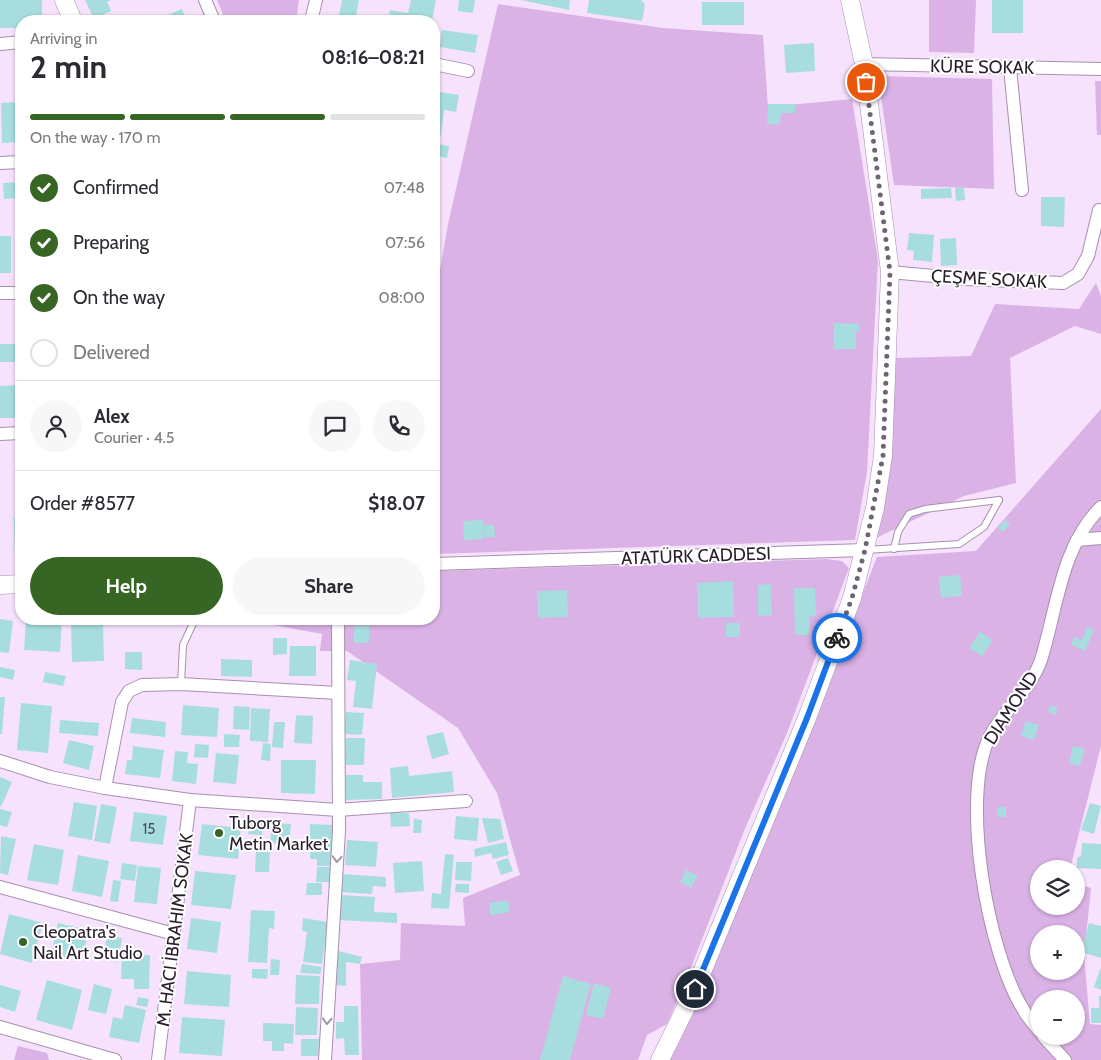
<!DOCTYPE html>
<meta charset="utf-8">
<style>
:root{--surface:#fff;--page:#f7f7f7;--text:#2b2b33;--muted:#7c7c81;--line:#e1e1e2;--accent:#366524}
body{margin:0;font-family:Cabin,sans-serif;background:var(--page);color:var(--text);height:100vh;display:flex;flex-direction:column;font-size:19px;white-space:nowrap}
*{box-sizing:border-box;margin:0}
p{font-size:16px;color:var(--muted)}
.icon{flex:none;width:28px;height:28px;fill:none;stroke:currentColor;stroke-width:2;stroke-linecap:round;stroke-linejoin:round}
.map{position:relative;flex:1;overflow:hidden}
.details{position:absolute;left:15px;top:15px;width:425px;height:610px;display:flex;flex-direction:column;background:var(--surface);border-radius:20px;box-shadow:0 1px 4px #0004}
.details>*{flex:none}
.controls{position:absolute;left:1030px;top:860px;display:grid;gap:10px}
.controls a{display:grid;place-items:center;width:55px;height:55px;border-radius:50%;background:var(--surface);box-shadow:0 1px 4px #0004;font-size:25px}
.pin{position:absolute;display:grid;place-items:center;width:42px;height:42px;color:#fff;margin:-21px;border:2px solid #fff;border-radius:50%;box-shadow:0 1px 5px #0007}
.courier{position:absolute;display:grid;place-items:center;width:50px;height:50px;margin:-25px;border:4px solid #1a73e8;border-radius:50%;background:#fff;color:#222;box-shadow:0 1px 6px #0007}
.overview em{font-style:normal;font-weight:700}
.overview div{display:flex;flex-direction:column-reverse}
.overview{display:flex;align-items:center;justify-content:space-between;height:85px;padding:0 15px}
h1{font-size:32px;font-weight:700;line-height:38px}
.bar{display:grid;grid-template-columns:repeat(4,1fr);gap:8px 5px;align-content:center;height:60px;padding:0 15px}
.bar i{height:6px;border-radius:4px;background:var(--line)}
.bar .on{background:var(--accent)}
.bar p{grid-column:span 4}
.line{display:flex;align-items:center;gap:12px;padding:0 15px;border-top:1px solid var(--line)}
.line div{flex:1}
.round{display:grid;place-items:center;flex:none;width:52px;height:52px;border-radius:26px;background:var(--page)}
ol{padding:0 15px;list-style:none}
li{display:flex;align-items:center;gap:15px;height:55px}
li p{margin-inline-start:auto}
li .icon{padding:5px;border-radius:50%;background:var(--accent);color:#fff;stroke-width:4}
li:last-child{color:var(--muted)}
li i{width:28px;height:28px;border:2px solid var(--line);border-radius:50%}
.cta{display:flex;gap:10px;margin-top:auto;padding:10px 15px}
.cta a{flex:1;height:58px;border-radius:30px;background:var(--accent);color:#fff;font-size:20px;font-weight:700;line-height:58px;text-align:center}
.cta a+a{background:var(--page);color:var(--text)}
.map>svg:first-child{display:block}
.green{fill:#dab2e6;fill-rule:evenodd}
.building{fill:#a7ddde}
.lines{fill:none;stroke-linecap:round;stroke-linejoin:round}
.lane-casing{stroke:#a88fb0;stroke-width:8}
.street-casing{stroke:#a88fb0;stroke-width:14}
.secondary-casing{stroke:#a88fb0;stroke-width:19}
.lane{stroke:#fff;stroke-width:6}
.street{stroke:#fff;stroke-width:12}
.secondary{stroke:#fff;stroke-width:18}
.oneway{stroke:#9f9aa0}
.done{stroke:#716376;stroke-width:5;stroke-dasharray:0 9}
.route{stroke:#1a73e8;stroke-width:6}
.poi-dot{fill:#366524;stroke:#fff;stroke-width:2}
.labels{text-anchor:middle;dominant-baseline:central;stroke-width:4;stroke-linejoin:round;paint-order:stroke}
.number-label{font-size:15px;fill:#484e58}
.street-label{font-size:18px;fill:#291f2c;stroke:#fff}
.poi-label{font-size:18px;fill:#291f2c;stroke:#fff;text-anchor:start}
</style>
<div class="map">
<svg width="1101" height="1060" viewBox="0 0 1101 1060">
<rect width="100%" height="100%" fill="#f7e2fe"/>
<!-- green -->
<g class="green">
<path d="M217 0H299L296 21H226Z"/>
<path d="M929 0H976L974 53 929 52Z"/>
<path d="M498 4 663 28 763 35 768 107 852 99 878 260 867 472 855 540 434 554V305L448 224Z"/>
<path d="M878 76 992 79 994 189 894 185Z"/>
<path d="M1095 81H1101V135H1097Z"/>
<path d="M1096 283 1101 296V334L1075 326 1010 358 1016 483 964 496 876 538 895 358 971 356 995 304 1079 309Z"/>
<path d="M1101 409V746L1070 869H1039V906H1076V884L1091 888 1084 956 1090 1024 1101 1025V1060H668L792 774 877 557 976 551ZM1039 934H1076V971H1039ZM1039 999H1076V1036H1039Z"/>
<path d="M826 559 842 561 849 568 787 733 744 831 685 983 667 1024 647 1035 638 1060H362L360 964 400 960 401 923 465 926 463 898 520 875 497 793 458 728 347 651H320L322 634 241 619H434V571Z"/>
<path d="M18 1046 47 1053 49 1060H14Z"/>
</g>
<!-- building -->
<g class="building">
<path d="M0 0H42V21H21V28H0Z"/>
<path d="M85 0H111L107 2 111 11 94 19Z"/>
<path d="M342 0H359L355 21H338Z"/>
<path d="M411 0H436L432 21H388L390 10 408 13Z"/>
<path d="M459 0H475L473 13 458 11Z"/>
<path d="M521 0H570L569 10Z"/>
<path d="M589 0H641L645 5 642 21 587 13Z"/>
<rect x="992" y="0" width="31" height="33"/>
<rect x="702" y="2" width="42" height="23"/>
<path d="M182 9 187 21H168L166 16Z"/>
<path d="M442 30 478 35 475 53 440 47Z"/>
<path d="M814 43 815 71 786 73 784 45Z"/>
<path d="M434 91 459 95 456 112 444 110 441 136 434 135Z"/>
<path d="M21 102V142L2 143 1 103Z"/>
<path d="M768 104H795V113H781L780 124H767Z"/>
<path d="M438 144 449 146 447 158 436 156Z"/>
<path d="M434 170 440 171 436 201 434 200Z"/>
<path d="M21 182V198L4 199 3 183Z"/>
<path d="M964 187 965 200 956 201 955 188Z"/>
<path d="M951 188 952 198 921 199V189Z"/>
<path d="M1041 197H1065L1064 227 1041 226Z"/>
<path d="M909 233 934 235 932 262 913 260 914 251 907 250Z"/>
<rect x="0" y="236" width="11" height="37"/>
<path d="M956 238 957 265 941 266 940 239Z"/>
<path d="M834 323 859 324V331H856V349H833Z"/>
<rect x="0" y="344" width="15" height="18"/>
<path d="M16 385 17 418H0V386Z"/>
<path d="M18 481H21V501H19Z"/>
<path d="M14 518H21V559H15Z"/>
<path d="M483 520V539L464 540 463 521Z"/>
<path d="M1005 520 1010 524 1003 532 998 528Z"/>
<path d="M484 525H494L495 537H484Z"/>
<path d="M960 575 962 596 941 598 939 577Z"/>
<path d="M733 581 734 617 698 618 697 583Z"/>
<path d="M771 584 772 615 758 616V585Z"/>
<path d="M794 588H815L816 616H809L810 635H795Z"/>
<path d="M567 590 568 617 538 618 537 591Z"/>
<path d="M0 619 13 621 9 653 0 652Z"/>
<path d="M26 619H62L60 652 24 650Z"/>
<path d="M103 622 104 661 72 662 71 623Z"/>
<rect x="726" y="623" width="14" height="14"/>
<rect x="354" y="626" width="15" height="17"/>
<path d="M1087 627 1094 630 1085 651 1071 645 1074 637 1082 640Z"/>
<path d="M980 632 993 640 982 656 969 648Z"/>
<path d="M273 638H287V654L273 655Z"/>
<path d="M290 646H316V676H289Z"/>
<path d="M125 652H142V670L125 669Z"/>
<path d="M221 659 252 660V677L221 676Z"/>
<path d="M350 660 377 664 372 709 353 707 356 681 347 680Z"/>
<path d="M0 667 15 670 13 680 0 677Z"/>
<path d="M45 672 66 676 63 686 43 682Z"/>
<path d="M0 697H5L2 734H0Z"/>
<path d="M21 703 52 706 48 753 17 750Z"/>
<path d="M183 705 219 708 217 737 181 735Z"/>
<path d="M1051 705 1058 708 1055 715 1048 712Z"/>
<path d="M234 706 250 707 249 730 233 729Z"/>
<path d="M251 708 270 709 268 742 250 741Z"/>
<path d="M346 712 364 713 362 735 344 734Z"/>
<path d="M296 715 313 716 312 744 294 743Z"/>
<path d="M132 718 166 722 165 737 130 733Z"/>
<path d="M60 720 99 723 98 736 59 733Z"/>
<path d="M1026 721 1039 725 1034 740 1021 736Z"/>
<path d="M274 722H285L283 748 272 747Z"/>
<path d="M443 732 449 754 432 759 426 736Z"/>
<path d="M224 734 240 735 239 747H224Z"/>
<path d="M346 738H365L364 765H345Z"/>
<path d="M69 740 94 746 89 770 63 763Z"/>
<path d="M263 743 271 744 270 761 261 760Z"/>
<path d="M195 744 209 745 208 758 194 757Z"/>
<path d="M133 746 164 750 160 778 125 774 127 760H132Z"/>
<path d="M1073 746 1085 749 1080 766 1069 763Z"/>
<path d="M175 751 188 752 187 763 198 764 196 784 172 781Z"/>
<path d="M216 753 239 755 236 784 213 782Z"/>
<path d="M281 760H316L315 794 281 793Z"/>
<path d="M408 766 409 776 452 771 454 792 392 798 390 768Z"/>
<path d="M346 775H363V782H382V799L346 800Z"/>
<path d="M0 777 12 782 1 807 0 806Z"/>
<path d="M74 802 97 806 92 840 68 836Z"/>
<path d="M1090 803 1101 806 1094 834 1081 830Z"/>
<path d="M101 804 117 807 110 844 94 841Z"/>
<rect x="997" y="807" width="9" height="10"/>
<path d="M0 809 12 812 7 827 0 825Z"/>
<path d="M134 812 167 816 163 845 130 841Z"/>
<path d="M390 813H409L410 826 391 827Z"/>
<path d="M456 816 479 818 477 841 454 839Z"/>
<path d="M482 818 500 819 504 839 488 843Z"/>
<path d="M414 819 422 820 421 833H413Z"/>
<path d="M250 821 263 822 262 835 248 834Z"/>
<path d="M272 823 291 824 289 844 270 843Z"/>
<path d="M202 824 241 828 238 859 198 855Z"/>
<path d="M310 824 334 825 333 866H317V859H310Z"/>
<path d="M1 836 16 839 8 875 0 873Z"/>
<path d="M347 840 378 842 376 867 345 865Z"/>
<path d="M506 842 509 855 493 859 491 853 475 857 474 849Z"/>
<path d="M1082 843 1101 844V869L1077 868V858L1081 856Z"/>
<path d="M34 844 64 850 58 885 27 880Z"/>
<path d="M256 852H270L269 872H255Z"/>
<path d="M445 854 454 855 449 909 431 908 432 893 441 894Z"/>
<path d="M78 855 109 861 102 897 72 891Z"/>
<path d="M508 858 513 871 501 875 496 862Z"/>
<path d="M422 861 424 891 395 893 393 863Z"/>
<path d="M456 862H472L471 881 455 880Z"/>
<path d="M122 863 137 865 135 881 120 879Z"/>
<path d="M138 866 161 868 157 904 134 902Z"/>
<path d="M317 867H333V882H316Z"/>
<path d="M686 870 698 876 691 888 680 882Z"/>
<path d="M195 871 236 875 231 909 191 905Z"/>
<path d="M341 874 386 877V887L373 886 372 894 340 892Z"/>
<path d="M113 880 121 881 118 902 110 901Z"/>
<path d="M307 883H322V895H306Z"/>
<path d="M456 884H469V893L455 892Z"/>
<path d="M340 895 375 897 374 912 397 913V923L338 920Z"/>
<path d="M508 900 510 912 490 915 489 903Z"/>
<path d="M251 910 275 911 274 929 269 928 267 963 248 962Z"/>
<path d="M9 914 43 923 32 963 0 954Z"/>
<path d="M191 918 221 922 217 953 187 949Z"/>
<path d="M303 918 328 922 322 964 303 962 307 932 302 931Z"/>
<path d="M58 923 89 930 84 950 73 948 70 959 51 955Z"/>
<path d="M1089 923 1101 926V958L1081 952Z"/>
<path d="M107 935 122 938 118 962 103 959Z"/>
<path d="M335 950 362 957 360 964 346 962V986L334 985Z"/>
<path d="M122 954 150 955 149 989H134V979H121Z"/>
<path d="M271 959 280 960 279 975H270Z"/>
<path d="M302 964 322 967 320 974 300 973Z"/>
<path d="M1101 967V990L1094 987Z"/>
<path d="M252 969H268L267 979 252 978Z"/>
<path d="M187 971 231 975 229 1007 184 1004Z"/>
<path d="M296 975 320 976 319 1004H295Z"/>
<path d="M563 976 591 984 570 1060H540Z"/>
<path d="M47 980 82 990 72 1030 36 1020Z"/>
<path d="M594 983 611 988 603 1019 586 1015Z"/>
<path d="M94 984 112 989 106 1014 88 1010Z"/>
<path d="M0 985 21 991 15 1012 0 1007Z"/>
<path d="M1099 996H1101V1023H1091V1008H1099Z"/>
<path d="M138 997 149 999 147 1007 136 1005Z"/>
<path d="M125 1005 146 1010 139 1043 109 1037 113 1017 122 1019Z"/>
<path d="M344 1006H358L359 1055H345L344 1038 336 1039V1022H344Z"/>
<path d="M296 1007 318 1008 317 1035H295Z"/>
<path d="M182 1017 225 1020 222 1056 179 1053Z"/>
<path d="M263 1023 294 1024 293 1044 284 1043V1051H272V1041H263Z"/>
<path d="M301 1039H319L318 1056H301Z"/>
</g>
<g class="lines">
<!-- lane casing -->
<g class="lane-casing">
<g id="lane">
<path d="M894 549 898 532 909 514 925 509 999 500"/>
<path d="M866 550 959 544 984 527 999 500"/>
<path d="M181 684 183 645 195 619"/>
</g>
</g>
<!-- street casing -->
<g class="street-casing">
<g id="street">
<path d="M205 0 214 21"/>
<path d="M311 21 316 0"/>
<path d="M0 44 21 42"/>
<path d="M434 64 468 71"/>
<path d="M864 64 1101 69"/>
<path d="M1010 68 1022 190"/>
<path d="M0 163 21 162"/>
<path d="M890 272 966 279 1063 283 1078 274 1088 256 1099 210"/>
<path d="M0 293H21"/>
<path d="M0 434 21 433"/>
<path d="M1077 540 1101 538"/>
<path d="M434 564 865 550"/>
<path d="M0 761 50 777 105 788 190 800 338 810 466 801"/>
<path d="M105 788 122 702 129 691 142 685 181 684 338 693"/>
<path d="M0 887 174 934"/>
<path d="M0 1027 115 1060"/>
<path d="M1039 1031C1034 1024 1027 1017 1023 1009 988 953 960 799 989 738 1003 710 1030 691 1041 660 1057 609 1061 546 1101 507"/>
<path d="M1043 1036 1065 1060"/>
<path d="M158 1060 190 800"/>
<path d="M325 1060 339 831 338 619"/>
</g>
</g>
<!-- secondary casing -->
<g class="secondary-casing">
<g id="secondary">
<path d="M64 0 73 21"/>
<path d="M0 585 21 584"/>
<path d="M660 1060 695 989 807 718 852 598 875 508 883 456 890 272 864 64 850 0"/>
</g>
</g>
<!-- lane -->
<use href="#lane" class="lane"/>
<!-- street -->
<use href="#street" class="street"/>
<!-- secondary -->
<use href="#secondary" class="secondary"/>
</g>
<!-- one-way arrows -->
<defs><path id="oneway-chevron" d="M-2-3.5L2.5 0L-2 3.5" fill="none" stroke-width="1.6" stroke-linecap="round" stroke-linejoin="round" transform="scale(1.25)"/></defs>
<g class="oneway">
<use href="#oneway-chevron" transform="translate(337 859) rotate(94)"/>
<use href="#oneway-chevron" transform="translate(327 1021) rotate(93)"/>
</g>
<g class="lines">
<!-- done -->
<path class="done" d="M837 638 852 598 865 550 883 456 890 272 866 82"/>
<!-- route -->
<path class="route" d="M695 989 807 718 837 638"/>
</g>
<!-- markers -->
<g class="poi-dot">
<circle cx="219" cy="833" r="5"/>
<circle cx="23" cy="942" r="5"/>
</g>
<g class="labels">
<!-- number labels -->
<g class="number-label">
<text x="149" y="829">15</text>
</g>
<!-- street labels -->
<g class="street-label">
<text transform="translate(982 67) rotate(1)">KÜRE SOKAK</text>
<text transform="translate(989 279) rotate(3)">ÇEŞME SOKAK</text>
<text transform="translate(696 556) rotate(-2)">ATATÜRK CADDESI</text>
<text transform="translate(1011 708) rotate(-57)">DIAMOND</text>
<text transform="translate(175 930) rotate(-83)">M. HACI İBRAHIM SOKAK</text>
</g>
<!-- poi labels -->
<g class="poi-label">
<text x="229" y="823">Tuborg<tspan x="229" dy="21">Metin Market</tspan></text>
<text x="33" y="932">Cleopatra's<tspan x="33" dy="21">Nail Art Studio</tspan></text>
</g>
</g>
</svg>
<div class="controls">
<a><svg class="icon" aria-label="layers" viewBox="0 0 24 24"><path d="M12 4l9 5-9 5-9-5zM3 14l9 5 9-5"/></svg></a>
<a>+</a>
<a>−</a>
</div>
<div class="pin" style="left:866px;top:82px;background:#ea580c"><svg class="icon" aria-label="bag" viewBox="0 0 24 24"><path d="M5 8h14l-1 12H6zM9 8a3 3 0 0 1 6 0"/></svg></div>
<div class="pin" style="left:695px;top:989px;background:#1f2937"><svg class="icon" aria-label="home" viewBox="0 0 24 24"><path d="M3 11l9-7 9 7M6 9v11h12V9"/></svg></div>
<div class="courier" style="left:837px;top:638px"><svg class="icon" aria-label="bike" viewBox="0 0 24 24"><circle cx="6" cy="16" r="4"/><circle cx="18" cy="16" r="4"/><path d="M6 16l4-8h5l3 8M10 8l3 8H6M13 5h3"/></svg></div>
<section class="details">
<div class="overview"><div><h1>2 min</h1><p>Arriving in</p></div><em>08:16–08:21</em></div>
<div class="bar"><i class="on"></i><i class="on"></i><i class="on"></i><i></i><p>On the way · 170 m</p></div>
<ol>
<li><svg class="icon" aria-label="check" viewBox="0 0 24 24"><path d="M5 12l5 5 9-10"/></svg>Confirmed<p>07:48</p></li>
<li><svg class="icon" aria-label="check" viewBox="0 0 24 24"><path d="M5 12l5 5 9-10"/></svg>Preparing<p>07:56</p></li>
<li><svg class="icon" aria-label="check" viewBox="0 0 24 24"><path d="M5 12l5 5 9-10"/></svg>On the way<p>08:00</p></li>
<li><i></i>Delivered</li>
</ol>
<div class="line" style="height:90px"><a class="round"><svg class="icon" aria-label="person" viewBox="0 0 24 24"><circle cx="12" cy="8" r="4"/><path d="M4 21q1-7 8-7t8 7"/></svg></a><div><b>Alex</b><p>Courier · 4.5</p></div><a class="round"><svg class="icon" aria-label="chat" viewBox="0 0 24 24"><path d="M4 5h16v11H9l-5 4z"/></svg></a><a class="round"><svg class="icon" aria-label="phone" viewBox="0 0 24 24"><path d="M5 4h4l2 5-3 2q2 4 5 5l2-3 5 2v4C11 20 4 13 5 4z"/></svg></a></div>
<div class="line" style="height:65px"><div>Order #8577</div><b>$18.07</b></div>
<div class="cta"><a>Help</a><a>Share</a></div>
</section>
</div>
